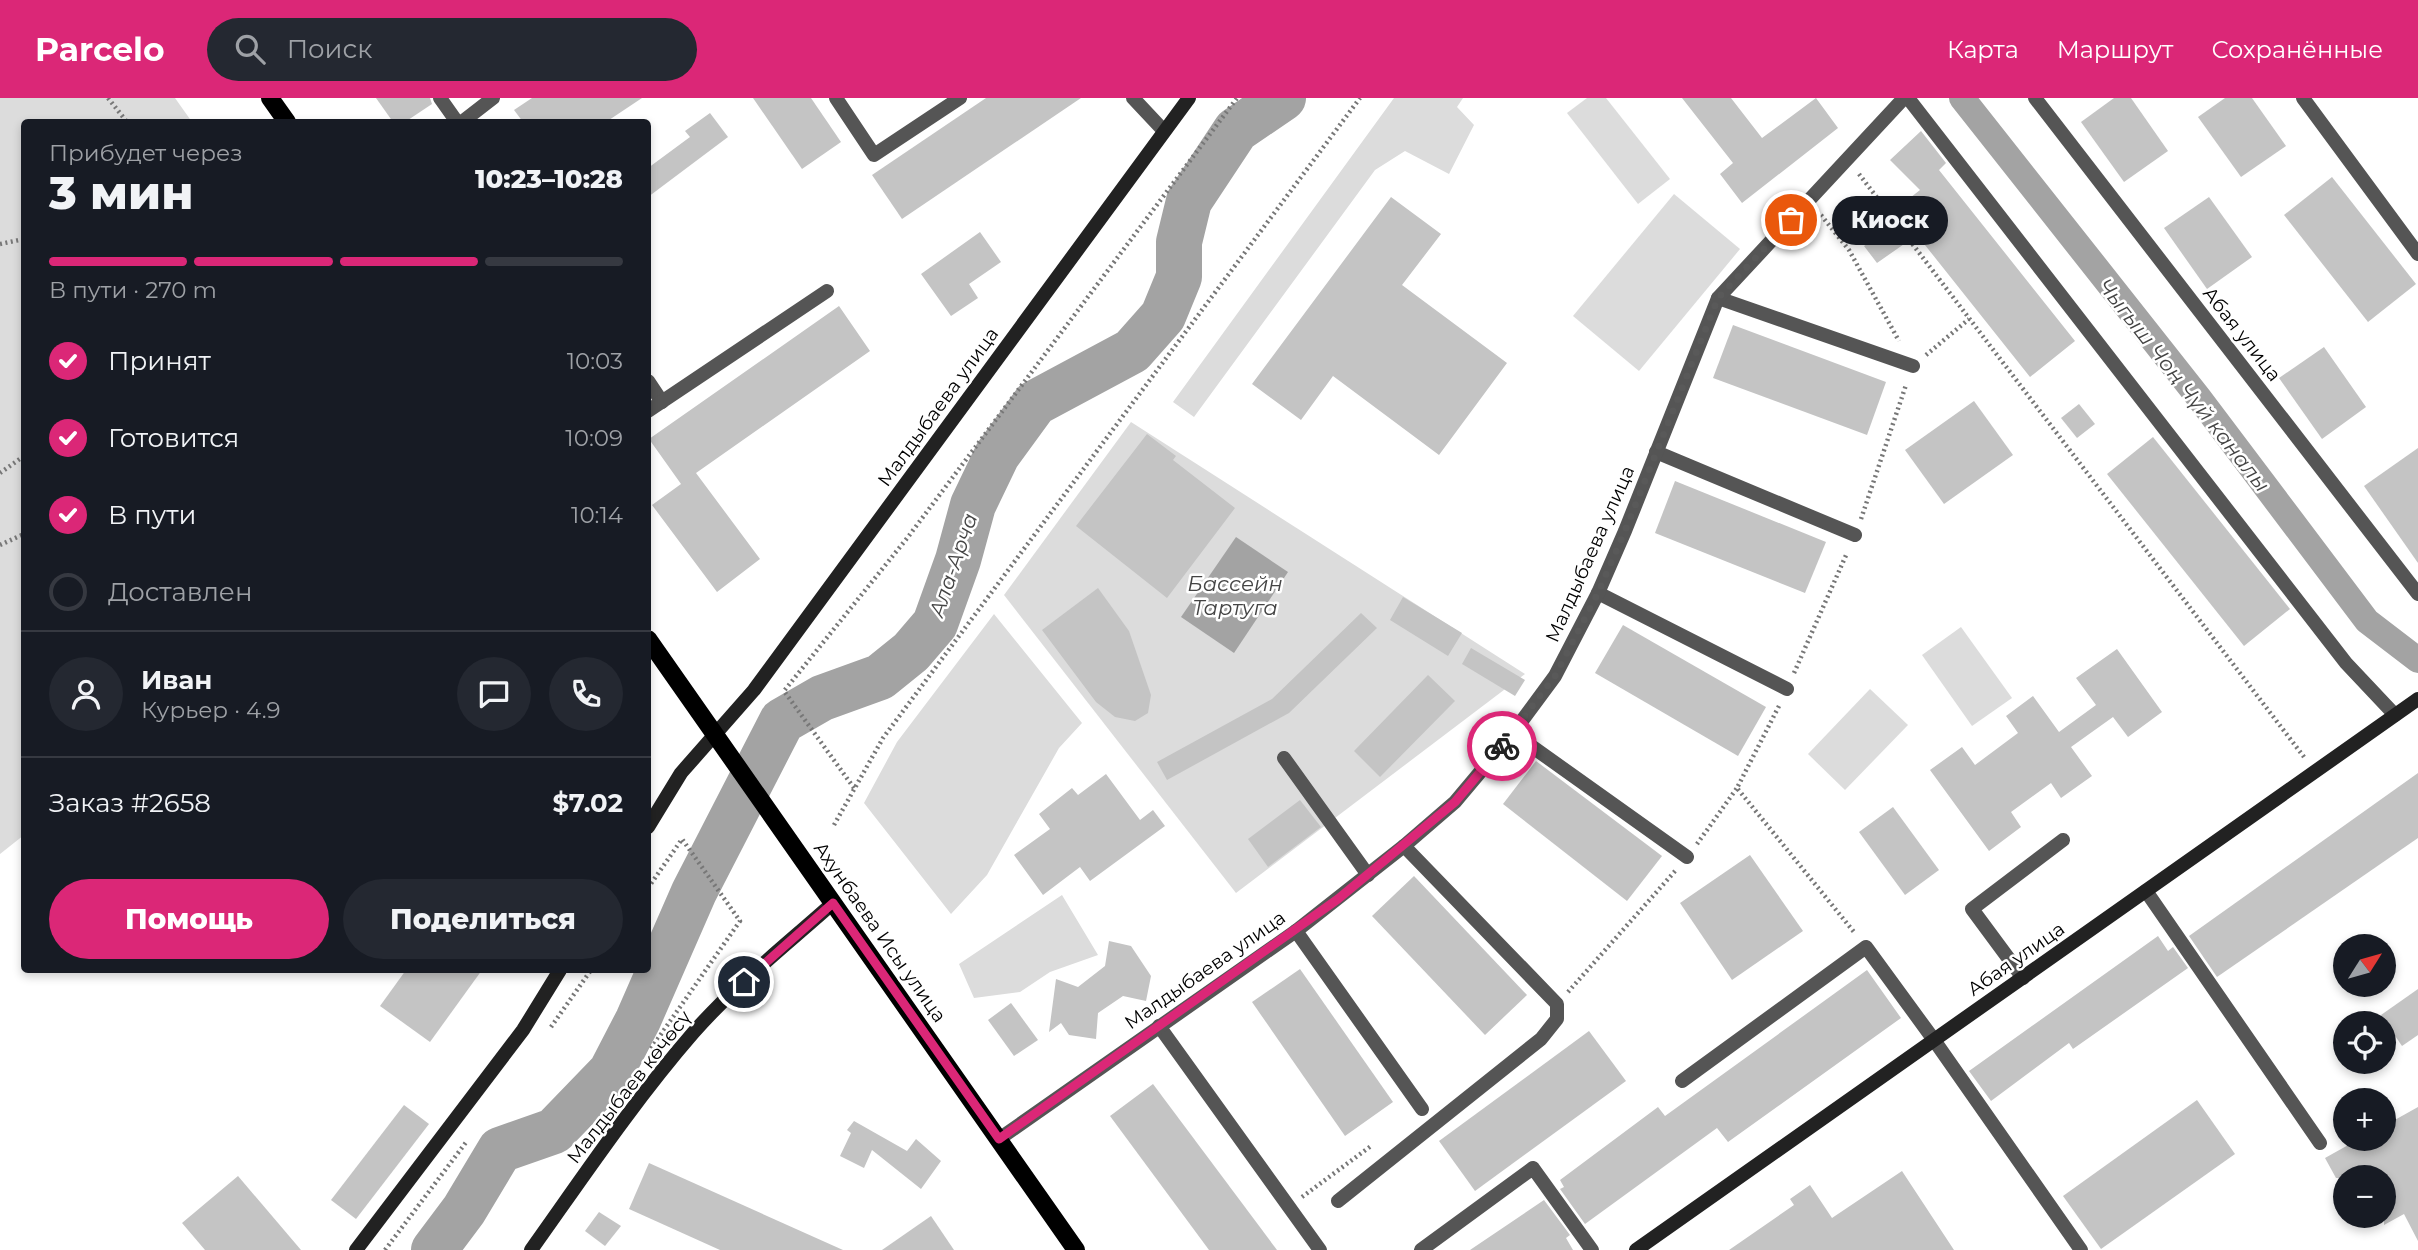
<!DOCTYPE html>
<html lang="ru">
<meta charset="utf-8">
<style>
:root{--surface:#171b24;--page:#242831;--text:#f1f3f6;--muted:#9ea1a6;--line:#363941;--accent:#db2777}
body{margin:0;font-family:Montserrat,sans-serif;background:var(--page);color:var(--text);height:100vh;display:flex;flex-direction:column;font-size:26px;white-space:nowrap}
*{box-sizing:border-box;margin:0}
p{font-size:23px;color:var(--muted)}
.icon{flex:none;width:38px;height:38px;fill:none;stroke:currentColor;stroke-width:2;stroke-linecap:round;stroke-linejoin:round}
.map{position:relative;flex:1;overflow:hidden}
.panel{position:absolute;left:21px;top:21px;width:630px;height:854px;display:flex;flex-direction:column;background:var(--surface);border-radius:7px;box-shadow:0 4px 10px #0003}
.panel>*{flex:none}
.needle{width:46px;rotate:53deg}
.buttons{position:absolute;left:2333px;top:836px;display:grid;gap:14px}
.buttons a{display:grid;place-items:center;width:63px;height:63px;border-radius:50%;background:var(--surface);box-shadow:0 4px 10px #0003;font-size:35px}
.pin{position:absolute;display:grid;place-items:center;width:60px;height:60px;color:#fff;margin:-30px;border:4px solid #fff;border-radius:50%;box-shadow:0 2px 7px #0007}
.courier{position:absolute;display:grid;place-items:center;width:70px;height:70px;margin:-35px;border:5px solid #db2777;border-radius:50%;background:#fff;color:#222;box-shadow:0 2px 9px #0007}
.bubble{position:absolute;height:49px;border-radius:24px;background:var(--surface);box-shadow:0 4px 10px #0003;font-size:23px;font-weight:800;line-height:49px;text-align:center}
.headline em{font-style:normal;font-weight:800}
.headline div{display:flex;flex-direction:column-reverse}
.headline{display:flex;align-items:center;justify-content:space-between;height:119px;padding:0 28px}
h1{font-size:46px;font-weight:800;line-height:52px}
.bar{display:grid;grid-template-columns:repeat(4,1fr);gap:10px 7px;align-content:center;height:84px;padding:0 28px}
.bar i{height:9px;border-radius:5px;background:var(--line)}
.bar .active{background:var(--accent)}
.bar p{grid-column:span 4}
.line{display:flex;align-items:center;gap:18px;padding:0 28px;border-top:2px solid var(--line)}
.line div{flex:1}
.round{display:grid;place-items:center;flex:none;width:74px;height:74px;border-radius:37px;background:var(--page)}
ol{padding:0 28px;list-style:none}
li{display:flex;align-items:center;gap:21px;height:77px}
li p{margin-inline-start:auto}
li .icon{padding:7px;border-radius:50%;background:var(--accent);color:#fff;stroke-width:4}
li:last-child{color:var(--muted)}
li i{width:38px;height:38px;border:4px solid var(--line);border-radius:50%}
.primary-button{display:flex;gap:14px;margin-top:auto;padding:14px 28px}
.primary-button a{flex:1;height:80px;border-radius:42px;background:var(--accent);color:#fff;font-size:28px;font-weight:800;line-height:80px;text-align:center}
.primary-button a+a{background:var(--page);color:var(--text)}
header{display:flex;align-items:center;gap:42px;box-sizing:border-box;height:98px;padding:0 35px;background:var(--accent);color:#fff}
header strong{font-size:33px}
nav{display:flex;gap:38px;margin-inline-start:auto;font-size:24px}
.search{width:490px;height:63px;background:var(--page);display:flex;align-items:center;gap:18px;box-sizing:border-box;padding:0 24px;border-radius:38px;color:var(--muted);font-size:26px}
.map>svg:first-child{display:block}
.green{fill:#dcdcdc}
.water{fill:#a3a3a3}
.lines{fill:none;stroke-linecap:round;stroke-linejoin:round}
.canal{stroke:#a3a3a3;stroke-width:26}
.river{stroke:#a3a3a3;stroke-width:46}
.building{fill:#c4c4c4}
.path{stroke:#777;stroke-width:4.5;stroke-dasharray:2 3.5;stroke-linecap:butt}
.lane{stroke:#555;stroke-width:14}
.street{stroke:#555;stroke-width:14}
.secondary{stroke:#222;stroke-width:14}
.primary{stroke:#000;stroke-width:18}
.done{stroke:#595959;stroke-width:7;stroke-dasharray:0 12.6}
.route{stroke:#db2777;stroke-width:9}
.labels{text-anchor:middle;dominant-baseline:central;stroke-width:5;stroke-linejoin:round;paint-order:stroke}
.street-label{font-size:19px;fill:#000;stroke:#fff}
.water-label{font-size:21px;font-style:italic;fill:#444;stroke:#fff}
</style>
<header>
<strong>Parcelo</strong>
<div class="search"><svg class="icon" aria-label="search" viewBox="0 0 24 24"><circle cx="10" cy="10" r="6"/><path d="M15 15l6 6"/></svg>Поиск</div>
<nav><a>Карта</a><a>Маршрут</a><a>Сохранённые</a></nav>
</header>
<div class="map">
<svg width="2418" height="1152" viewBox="0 0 2418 1152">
<rect width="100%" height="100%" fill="#fff"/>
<!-- green -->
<g class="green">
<path d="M0 0H175L192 24H24V737L0 756Z"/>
<path d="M1394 0H1463L1457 9 1474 27 1449 76 1405 53 1375 72 1194 319 1173 304Z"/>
<path d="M1587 0H1606L1670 81 1638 106 1567 15Z"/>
<path d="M1674 96 1740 151 1639 273 1573 218Z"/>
<path d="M1131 324 1525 576 1236 795 1004 497Z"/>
<path d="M994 516 1082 625 1059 650 987 777 951 816 864 705 897 644Z"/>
<path d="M1961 529 2012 600 1972 628 1922 557Z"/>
<path d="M1870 591 1908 627 1845 692 1808 656Z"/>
<path d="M1062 797 1098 857 1050 874 1020 894 974 900 959 866Z"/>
</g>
<!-- water -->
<path class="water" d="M1236 439 1288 474 1234 555 1181 519Z"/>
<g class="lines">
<!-- canal -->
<path class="canal" d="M1962 0 2199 300 2367 523 2418 562"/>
<!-- river -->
<path class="river" d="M434 1152 464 1112 500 1052 554 1033 611 974 638 922 694 794 782 623 822 600 880 579 911 554 935 526 958 462 973 407 997 357 1035 305 1132 253 1163 218 1179 179V144L1189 103 1236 32 1283 0"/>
</g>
<!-- building -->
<g class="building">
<path d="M376 0H430L432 6 405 24H393Z"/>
<path d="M532 0H642L606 24H523L514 12Z"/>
<path d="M753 0H811L841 44 802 71Z"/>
<path d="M986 0H1081L902 121 872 77Z"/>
<path d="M1682 0H1731L1762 40 1816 0 1838 30 1742 105 1720 76 1733 65Z"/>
<path d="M2114 0H2131L2168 53 2124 84 2081 24Z"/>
<path d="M2225 0H2252L2286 48 2241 79 2198 19Z"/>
<path d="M710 15 728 39 648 99V70L690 39 685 33Z"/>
<path d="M1921 33 1946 65 1939 72 2075 243 2030 279 1917 137 1877 165 1864 148 1904 121 1896 111 1920 92 1890 62Z"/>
<path d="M2332 79 2416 186 2368 224 2284 117Z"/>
<path d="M1391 99 1441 136 1402 187 1507 265 1439 357 1333 278 1301 322 1252 286Z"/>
<path d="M2209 99 2252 159 2207 191 2164 130Z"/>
<path d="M980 134 1001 164 969 186 978 200 951 218 921 176Z"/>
<path d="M839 208 870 253 696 375 760 461 717 494 652 407 681 386 649 341Z"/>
<path d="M1733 227 1886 284 1867 337 1713 280Z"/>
<path d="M2324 249 2366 309 2322 341 2279 280Z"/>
<path d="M1974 303 2013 357 1944 406 1905 352Z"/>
<path d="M2079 306 2095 326 2077 340 2061 320Z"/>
<path d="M1147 336 1176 358 1173 362 1235 410 1167 500 1076 428Z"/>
<path d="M2153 339 2290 511 2244 548 2107 376Z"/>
<path d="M2418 350V465L2364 388Z"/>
<path d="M1675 383 1826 444 1805 495 1655 435Z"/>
<path d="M1098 490 1129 533 1151 597 1148 615 1135 623 1115 619 1096 604 1042 532Z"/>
<path d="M1403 499 1462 535 1448 558 1390 522Z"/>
<path d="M1361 515 1377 530 1289 615 1167 682 1157 664 1272 601Z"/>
<path d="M1623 527 1766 609 1738 658 1595 575Z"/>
<path d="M1471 550 1525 582 1515 598 1462 566Z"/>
<path d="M2117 551 2162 614 2128 639 2113 619 2071 649 2092 678 2061 700 2051 685 2011 714 2021 729 1989 753 1930 672 1962 649 1975 667 2018 635 2006 618 2033 598 2059 634 2096 607 2076 580Z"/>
<path d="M1428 577 1455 603 1380 679 1354 653Z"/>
<path d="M1536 663 1662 758 1627 803 1503 706Z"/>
<path d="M2418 675V740L2217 879 2189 838Z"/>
<path d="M1106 676 1140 722 1153 712 1165 728 1090 783 1080 769 1043 797 1014 757 1050 731 1039 716 1072 690 1078 697Z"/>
<path d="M1300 702 1321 729 1268 769 1248 741Z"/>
<path d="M1893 709 1939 772 1905 797 1859 734Z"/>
<path d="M1750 757 1803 833 1732 882 1680 805Z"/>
<path d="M1414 778 1527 897 1485 937 1372 818Z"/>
<path d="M2158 838 2168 853 2173 849 2188 870 2073 951 2069 945 1991 1003 1969 973Z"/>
<path d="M1109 843 1131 848 1151 878 1146 903 1123 898 1098 915 1096 941 1069 937 1061 925 1049 934 1056 881 1078 889 1105 868Z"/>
<path d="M1300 871 1393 1004 1345 1038 1252 904Z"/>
<path d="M406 872H482L430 944 380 908Z"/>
<path d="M1867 872 1901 920 1728 1044 1717 1030 1585 1126 1560 1091 1564 1089 1560 1082 1658 1009 1665 1018Z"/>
<path d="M2418 891V937L2402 948 2381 917Z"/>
<path d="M1011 905 1038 942 1014 958 988 922Z"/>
<path d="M1589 933 1626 983 1475 1093 1439 1043Z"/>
<path d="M1153 986 1277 1152H1209L1110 1018Z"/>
<path d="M2197 1002 2235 1056 2101 1151 2063 1098Z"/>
<path d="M404 1007 429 1026 356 1121 331 1102Z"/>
<path d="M2418 1009V1143L2404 1116 2384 1127V1080H2336L2325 1060 2359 1041H2384V1028Z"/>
<path d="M854 1023 907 1053 916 1041 941 1063 921 1091 872 1052 864 1070 840 1058 851 1035 847 1032Z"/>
<path d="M649 1065 843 1152H720L629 1111Z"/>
<path d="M1902 1073 1954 1152H1729L1794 1107 1790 1101 1810 1087 1832 1120Z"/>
<path d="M238 1078 301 1152H205L182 1125Z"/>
<path d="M1544 1102 1570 1137 1566 1140 1573 1152H1470Z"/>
<path d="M599 1114 621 1128 605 1148 585 1133Z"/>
<path d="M931 1118 954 1152H882Z"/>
</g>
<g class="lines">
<!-- path -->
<g class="path">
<path d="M108 0 127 24"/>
<path d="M1859 76 2304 659"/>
<path d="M1821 117 1849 152 1899 243"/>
<path d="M0 146 24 141"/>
<path d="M1926 257 1969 221"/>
<path d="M0 375 24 358"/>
<path d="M1861 421 1906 287"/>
<path d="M0 447 24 436"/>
<path d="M1794 575 1847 455"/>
<path d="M1779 608 1737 690 1854 834"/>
<path d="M854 690 784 593 908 439 1237 0"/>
<path d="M834 727 883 640 1360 0"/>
<path d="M1697 746 1737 690"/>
<path d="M648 790 682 741 740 823 650 952"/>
<path d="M1568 894 1676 772"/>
<path d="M551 929 591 872"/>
<path d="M1302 1099 1371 1048"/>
<path d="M385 1152 467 1043"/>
</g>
<!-- lane -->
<g class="lane">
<path d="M440 0 457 24"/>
<path d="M836 0 874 57 960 0"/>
<path d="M1133 0 1164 33"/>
<path d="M1908 0 2346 565 2395 617"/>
<path d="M2303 0 2418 156"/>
<path d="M462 24 493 0"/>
<path d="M1718 200 1913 268"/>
<path d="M648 283 662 304"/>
<path d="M648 313 827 193"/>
<path d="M1656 354 1855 437"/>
<path d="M1598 495 1787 591"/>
<path d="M1513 635 1687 759"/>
<path d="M1284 660 1368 777"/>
<path d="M2146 793 2320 1045"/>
<path d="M1296 833 1422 1011"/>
<path d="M2023 880 1972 811 2063 742"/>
<path d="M1159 928 1320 1152"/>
<path d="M1682 983 1866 849 1934 942"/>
<path d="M1338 1103 1541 941 1557 921V906L1404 748"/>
<path d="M1421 1152 1533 1070 1592 1152"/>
</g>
<!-- street -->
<g class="street">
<path d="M2035 0 2418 496"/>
<path d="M1934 942 2081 1152"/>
<path d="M999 1041 1296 833 1404 748 1455 704 1513 635 1555 578 1598 495 1625 433 1718 200 1904 0"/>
</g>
<!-- secondary -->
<g class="secondary">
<path d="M648 729 681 675 754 592 1189 0"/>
<path d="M356 1152 523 932 560 872"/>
<path d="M531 1152C583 1079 634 1003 693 935 735 887 786 847 833 805"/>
<path d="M1636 1152 2418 601"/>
</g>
<!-- primary -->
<g class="primary">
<path d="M270 0 287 24"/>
<path d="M648 541 1076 1152"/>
</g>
</g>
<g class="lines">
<!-- done -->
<path class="done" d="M1502 648 1555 578 1598 495 1625 433 1718 200 1791 122"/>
<!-- route -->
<path class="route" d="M744 884 833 805 999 1041 1338 801 1455 704 1502 648"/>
</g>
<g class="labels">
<!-- street labels -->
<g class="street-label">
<text transform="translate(2242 236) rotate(52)">Абая улица</text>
<text transform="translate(938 309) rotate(-54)">Малдыбаева улица</text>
<text transform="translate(1590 456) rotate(-66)">Малдыбаева улица</text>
<text transform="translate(880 834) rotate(55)">Ахунбаева Исы улица</text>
<text transform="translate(2016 861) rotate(-35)">Абая улица</text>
<text transform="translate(1205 872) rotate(-35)">Малдыбаева улица</text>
<text transform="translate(629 989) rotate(-52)">Малдыбаев көчөсү</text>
</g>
<!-- water labels -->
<g class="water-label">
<text transform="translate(2184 287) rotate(52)">Чыгыш Чоң Чүй каналы</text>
<text transform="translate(953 467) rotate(-71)">Ала-Арча</text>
<text x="1235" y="485">Бассейн<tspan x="1235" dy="24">Тартуга</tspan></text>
</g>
</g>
</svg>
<div class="buttons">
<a><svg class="needle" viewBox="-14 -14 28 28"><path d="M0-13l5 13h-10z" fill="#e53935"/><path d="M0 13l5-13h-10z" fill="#9ea1a6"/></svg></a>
<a><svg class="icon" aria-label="locate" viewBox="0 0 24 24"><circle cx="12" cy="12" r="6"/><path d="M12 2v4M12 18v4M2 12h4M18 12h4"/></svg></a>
<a>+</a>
<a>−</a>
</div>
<div class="pin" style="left:1791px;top:122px;background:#ea580c"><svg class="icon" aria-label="bag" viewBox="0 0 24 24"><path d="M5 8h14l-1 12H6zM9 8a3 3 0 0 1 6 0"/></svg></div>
<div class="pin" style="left:744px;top:884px;background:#1f2937"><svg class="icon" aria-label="home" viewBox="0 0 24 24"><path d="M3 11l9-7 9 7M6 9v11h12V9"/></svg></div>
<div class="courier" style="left:1502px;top:648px"><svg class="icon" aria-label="bike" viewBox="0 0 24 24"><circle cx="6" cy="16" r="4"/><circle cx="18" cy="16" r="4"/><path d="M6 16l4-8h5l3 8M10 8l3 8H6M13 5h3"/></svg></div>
<div class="bubble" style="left:1832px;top:98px;width:116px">Киоск</div>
<section class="panel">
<div class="headline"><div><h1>3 мин</h1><p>Прибудет через</p></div><em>10:23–10:28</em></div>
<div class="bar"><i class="active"></i><i class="active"></i><i class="active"></i><i></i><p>В пути · 270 m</p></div>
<ol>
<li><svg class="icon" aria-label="check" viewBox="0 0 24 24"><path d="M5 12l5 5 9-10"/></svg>Принят<p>10:03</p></li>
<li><svg class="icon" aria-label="check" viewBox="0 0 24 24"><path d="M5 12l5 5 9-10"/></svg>Готовится<p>10:09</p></li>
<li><svg class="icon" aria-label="check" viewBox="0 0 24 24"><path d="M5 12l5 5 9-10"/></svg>В пути<p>10:14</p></li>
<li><i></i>Доставлен</li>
</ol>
<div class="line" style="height:126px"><a class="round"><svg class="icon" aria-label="person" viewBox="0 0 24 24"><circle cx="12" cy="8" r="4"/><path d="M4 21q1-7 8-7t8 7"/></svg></a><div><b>Иван</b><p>Курьер · 4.9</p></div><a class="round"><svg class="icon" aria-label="chat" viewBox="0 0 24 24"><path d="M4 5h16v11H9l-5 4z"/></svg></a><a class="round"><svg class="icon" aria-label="phone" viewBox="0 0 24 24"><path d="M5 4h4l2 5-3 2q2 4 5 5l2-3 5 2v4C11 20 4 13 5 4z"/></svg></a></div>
<div class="line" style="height:91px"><div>Заказ #2658</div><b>$7.02</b></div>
<div class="primary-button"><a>Помощь</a><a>Поделиться</a></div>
</section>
</div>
